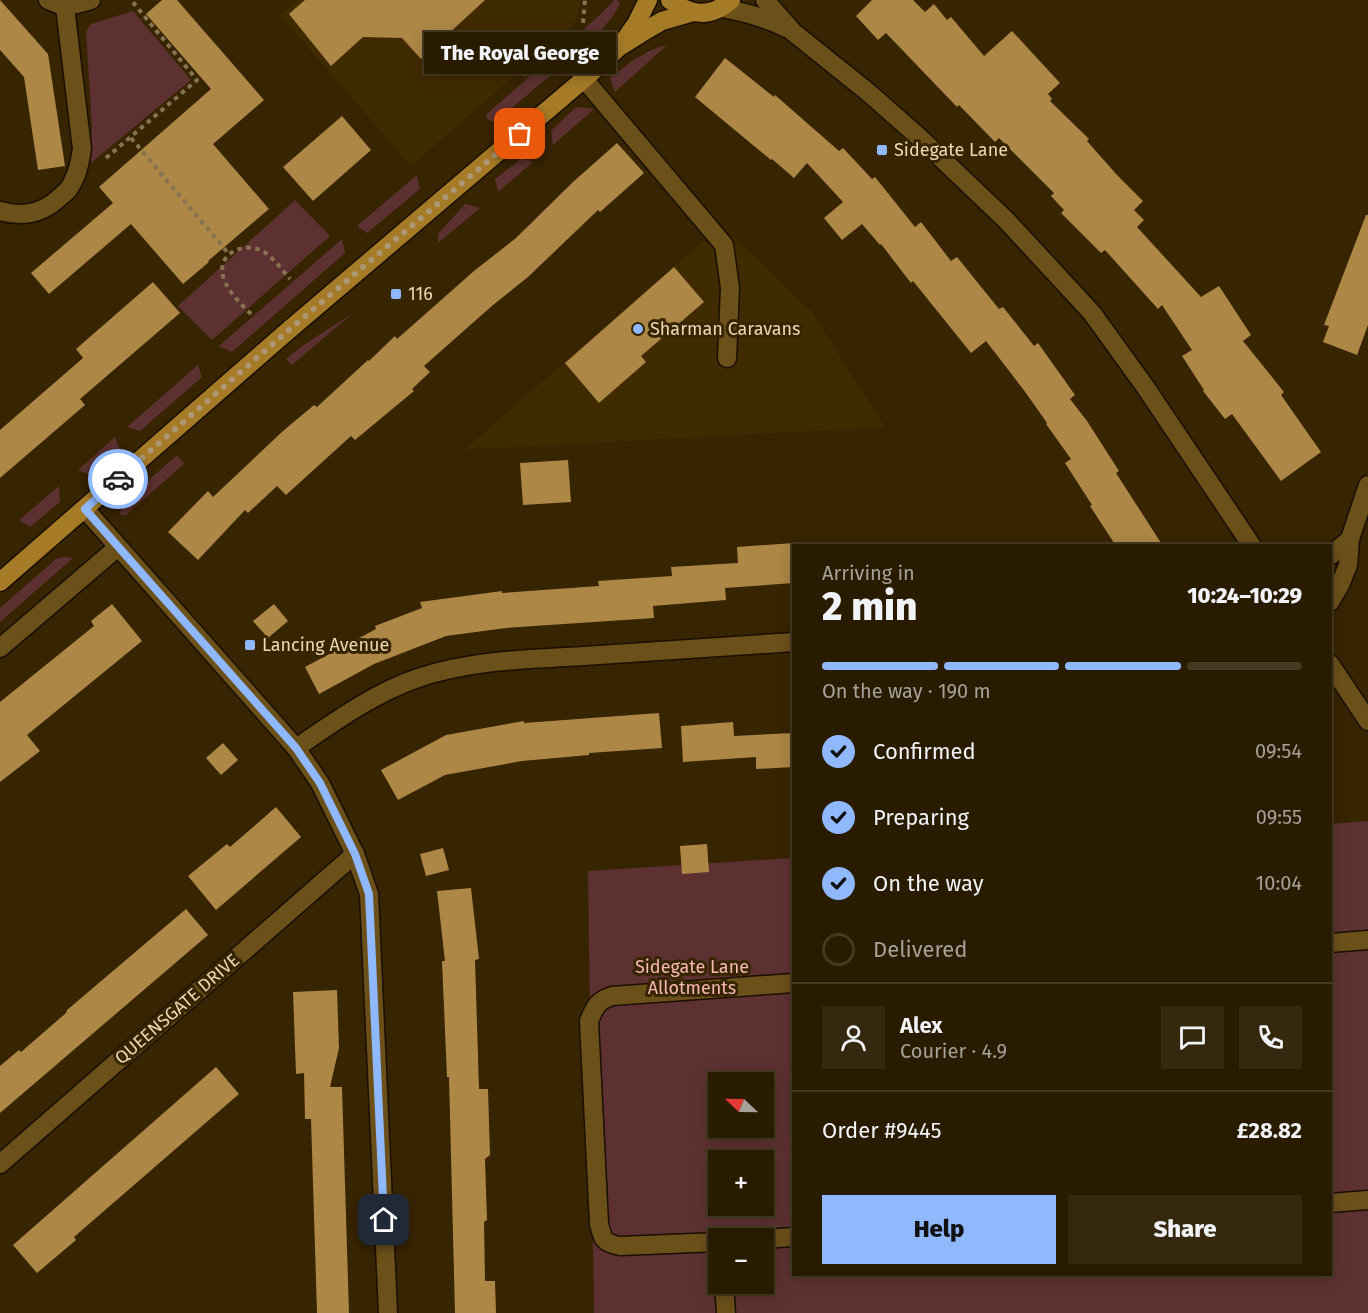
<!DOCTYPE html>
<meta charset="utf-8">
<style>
:root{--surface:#291b00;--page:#35280f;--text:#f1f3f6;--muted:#a5a199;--line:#453922;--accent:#8fb8fd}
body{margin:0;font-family:"Fira Sans",sans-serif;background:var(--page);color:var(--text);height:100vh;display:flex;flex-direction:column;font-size:22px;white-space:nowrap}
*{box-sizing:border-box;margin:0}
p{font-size:20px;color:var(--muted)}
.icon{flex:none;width:33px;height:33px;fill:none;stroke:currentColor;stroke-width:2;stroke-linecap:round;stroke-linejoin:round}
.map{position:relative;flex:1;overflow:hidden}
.details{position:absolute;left:792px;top:544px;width:540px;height:732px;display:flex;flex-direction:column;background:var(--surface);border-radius:0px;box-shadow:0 3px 15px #0003,0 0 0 2px var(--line)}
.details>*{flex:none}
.needle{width:39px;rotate:292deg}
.controls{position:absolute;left:708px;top:1072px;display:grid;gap:12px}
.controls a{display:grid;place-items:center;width:66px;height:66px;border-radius:0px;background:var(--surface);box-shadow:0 3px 15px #0003,0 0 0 2px var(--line);font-size:30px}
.pin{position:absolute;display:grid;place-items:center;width:51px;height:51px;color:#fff;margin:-26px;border-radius:12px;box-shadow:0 3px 9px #0006}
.courier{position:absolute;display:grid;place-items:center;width:60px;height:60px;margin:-30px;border:4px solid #8fb8fd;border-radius:50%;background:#fff;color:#222;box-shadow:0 2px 8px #0007}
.bubble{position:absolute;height:42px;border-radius:0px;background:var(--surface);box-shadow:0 3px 15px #0003,0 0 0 2px var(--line);font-size:20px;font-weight:800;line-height:42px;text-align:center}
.overview em{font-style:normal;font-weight:800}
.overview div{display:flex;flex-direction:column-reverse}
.overview{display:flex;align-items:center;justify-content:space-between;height:102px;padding:0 30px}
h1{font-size:39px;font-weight:800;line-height:45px}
.bar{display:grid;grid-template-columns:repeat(4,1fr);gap:9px 6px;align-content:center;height:72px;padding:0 30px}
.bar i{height:8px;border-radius:4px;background:var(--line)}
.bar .current{background:var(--accent)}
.bar p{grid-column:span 4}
.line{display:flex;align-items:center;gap:15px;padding:0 30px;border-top:2px solid var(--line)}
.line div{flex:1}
.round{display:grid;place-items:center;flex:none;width:63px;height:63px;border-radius:0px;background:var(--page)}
ol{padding:0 30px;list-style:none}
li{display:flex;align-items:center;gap:18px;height:66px}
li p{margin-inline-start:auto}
li .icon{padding:6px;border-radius:50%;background:var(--accent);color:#111;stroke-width:4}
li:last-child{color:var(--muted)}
li i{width:33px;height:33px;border:3px solid var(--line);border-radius:50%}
.button{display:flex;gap:12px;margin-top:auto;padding:12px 30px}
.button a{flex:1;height:69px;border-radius:0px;background:var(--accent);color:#111;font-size:24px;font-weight:800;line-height:69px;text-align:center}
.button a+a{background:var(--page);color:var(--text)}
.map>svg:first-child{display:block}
.built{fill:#402a00}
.green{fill:#5d3131;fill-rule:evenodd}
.building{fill:#ac8746}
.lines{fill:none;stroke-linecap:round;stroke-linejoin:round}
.minor-casing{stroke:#1a0f00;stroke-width:21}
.major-casing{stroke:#1a0f00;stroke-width:21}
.path{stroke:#877350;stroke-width:4;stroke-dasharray:4.5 4.5;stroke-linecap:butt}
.minor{stroke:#6c501a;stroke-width:18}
.major{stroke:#a67b27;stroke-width:18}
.done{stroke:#ad9876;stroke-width:6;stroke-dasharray:0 10.8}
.route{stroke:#8fb8fd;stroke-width:8}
.poi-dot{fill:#8fb8fd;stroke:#372400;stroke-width:2}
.labels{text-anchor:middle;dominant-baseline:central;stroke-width:6;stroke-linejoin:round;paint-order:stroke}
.poi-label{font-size:18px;fill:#ecd7b6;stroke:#372400;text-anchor:start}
.park-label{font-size:18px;fill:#f7b7b6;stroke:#372400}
.street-label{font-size:18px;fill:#ecd7b6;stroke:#372400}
</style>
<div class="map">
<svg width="1368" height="1313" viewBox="0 0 1368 1313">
<rect width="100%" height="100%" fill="#372400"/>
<!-- built -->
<g class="built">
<path d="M298 0H580L576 22 411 166 280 15Z"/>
<path d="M733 236 812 312 885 427 464 450 702 242 724 245Z"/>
</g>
<!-- green -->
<g class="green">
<path d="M614 0H617L620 4C607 30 584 46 563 65 540 84 518 103 495 122L488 120 486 116 488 113 603 12Z"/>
<path d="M133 11 191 80 91 163 92 128 86 31 91 24Z"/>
<path d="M667 45 615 92 610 78C627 64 645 50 667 45Z"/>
<path d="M576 107 594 109 553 145 551 131Z"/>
<path d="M522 158 533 162 498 192 495 179Z"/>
<path d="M417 175 420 189 367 233 357 226Z"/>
<path d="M295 200 330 236 212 340 178 306Z"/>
<path d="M465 204 480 208 438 243V234Z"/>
<path d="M342 239 345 253 232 352 219 346Z"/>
<path d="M353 313 292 365 286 359 302 346Z"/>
<path d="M198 365 202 377 140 431 127 427Z"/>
<path d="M115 437 120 450 91 475 78 470Z"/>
<path d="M177 455 184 464 126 515H120L121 508 125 501Z"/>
<path d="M59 486 60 502 30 527 19 520Z"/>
<path d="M62 557 73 558 0 622V608L56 559Z"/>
<path d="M1368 821V1313H594L588 871 793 858 794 1275H1330L1331 824ZM718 1083H764V1128H718ZM718 1161H764V1206H718ZM718 1239H764V1284H718Z"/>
</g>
<!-- building -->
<g class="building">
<path d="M0 0 48 54 65 166 38 170 24 77 0 50Z"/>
<path d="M162 0H177L264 100 213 144 269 209 208 261 209 262 183 284 131 224 49 294 31 273 113 203 99 187 211 89 146 14Z"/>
<path d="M305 0H485L421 59 402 38 363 37 331 66 289 14Z"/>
<path d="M872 0H913L925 12 934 4 947 20 951 17 984 56 1012 31 1060 83 1048 94 1052 99 1050 101 1089 139 1087 141 1117 175 1143 201 1134 210 1144 220 1137 227 1201 297 1219 286 1251 335 1243 341 1284 392 1281 395 1321 452 1281 481 1232 414 1225 419 1203 391 1204 390 1182 356 1192 350 1162 305 1158 309 1105 250 1101 253 1061 213 1064 210 1051 196 1054 193 999 138 995 142 959 105 957 107 886 33 878 40 856 16Z"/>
<path d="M725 58 774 97 775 95 839 151 843 148 872 179 875 177 915 227 921 222 951 261 957 257 999 309 1003 307 1034 346 1038 343 1075 395 1070 399 1087 421 1119 471 1116 473 1163 546H1116L1090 506 1092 505 1065 463 1071 459 1046 424 1047 423 1026 393 986 341 971 353 913 281 911 283 881 244 880 245 862 224 842 240 824 218 843 202 807 163 794 178 772 159 771 160 695 97Z"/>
<path d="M342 116 371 150 313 201 283 167Z"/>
<path d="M617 143 644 173 600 212 598 210 528 277 493 305 424 366 430 372 412 389 414 391 355 440 351 436 286 495 277 486 248 513 245 510 198 560 168 532 208 491 213 497 283 431 314 405 317 407 368 360 369 361 395 336 397 339 474 271 516 238 573 182Z"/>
<path d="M1366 215H1368V325L1357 355 1323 342 1329 326 1324 325Z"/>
<path d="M674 267 704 302 641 356 646 362 599 403 565 363Z"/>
<path d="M153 282 180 313 80 399 85 405 0 478V430L83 358 76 349Z"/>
<path d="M568 460 571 502 523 505 520 463Z"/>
<path d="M794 543V583L725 588 726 600 653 606 654 618 506 628 446 636 374 664 319 694 305 667 376 629 375 626 422 608 420 602 502 591V593L599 586 598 581 672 576 671 567 738 563 737 547Z"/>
<path d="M112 604 142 641 27 735 40 751 0 782V702L94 626 91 621Z"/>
<path d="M274 604 288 621 268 638 253 621Z"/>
<path d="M659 713 662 748 589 753V755L522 761 445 775 398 800 381 770 446 735 524 721V723Z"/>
<path d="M733 722 734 736 794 733V767L756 769V757L683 762 681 726Z"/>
<path d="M223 743 238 760 221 775 206 758Z"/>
<path d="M276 807 301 837 216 910 188 876 227 844 230 847Z"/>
<path d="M707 844 709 872 682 874 680 846Z"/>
<path d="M443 848 449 870 426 876 420 854Z"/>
<path d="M471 888 479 959 475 960 479 1089H488L490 1155 485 1159 487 1220 484 1222 485 1281H495L496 1313H455L449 1077H447L442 961H445L437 891Z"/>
<path d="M186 909 208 935 0 1113V1066L19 1050 21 1052 66 1013 67 1010Z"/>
<path d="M337 990 339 1048 330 1087H342L349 1313H317L311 1119H305L304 1073 296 1074 293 992Z"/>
<path d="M216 1067 239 1094 74 1237 76 1240 37 1273 13 1245Z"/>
</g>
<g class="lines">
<!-- minor casing -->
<g class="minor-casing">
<g id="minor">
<path d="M48 0 65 7 91 0"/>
<path d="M765 0 793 32 869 93 920 138 1006 220 1092 313 1146 388 1252 546"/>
<path d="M722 8C744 12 766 18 786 28"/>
<path d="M584 79 724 245 730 288 727 358"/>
<path d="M0 211C24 218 44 213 61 196 65 193 69 189 71 185 78 174 80 161 82 149L65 7"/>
<path d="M85 509 296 748 320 783 355 854 369 894 388 1313"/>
<path d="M1350 539 1368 485"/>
<path d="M1330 556 1350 539 1348 565 1340 585 1330 602"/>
<path d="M0 648 118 547"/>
<path d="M1330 664 1368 721"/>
<path d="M296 748C334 722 374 693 418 678 471 660 529 659 584 656 654 651 724 647 794 642"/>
<path d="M1330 943 1368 940"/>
<path d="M0 1164 355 854"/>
<path d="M1330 1203 1368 1200"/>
<path d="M762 1239 794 1237"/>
<path d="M718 1242 620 1246C604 1243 603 1240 599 1224L589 1021C595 1007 597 1001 612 996L794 983"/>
<path d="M724 1284 726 1313"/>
</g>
</g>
<!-- major casing -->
<g class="major-casing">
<g id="major">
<path d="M670 0C691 16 711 18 731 0"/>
<path d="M624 41 636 24 648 0"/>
<path d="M0 582 290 329 584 79 619 47 643 32 662 21 693 12"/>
</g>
</g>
<!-- path -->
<g class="path">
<path d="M583 23 585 0"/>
<path d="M131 138 229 254"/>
<path d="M106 158 197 80 131 0"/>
<path d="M251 314C240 303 227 291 223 276 217 252 246 241 264 252 274 258 282 270 290 279"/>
</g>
<!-- minor -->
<use href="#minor" class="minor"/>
<!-- major -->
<use href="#major" class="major"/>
</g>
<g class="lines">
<!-- done -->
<path class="done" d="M118 479 290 329 520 134"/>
<!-- route -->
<path class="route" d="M118 479 85 509 296 748 320 783 355 854 369 894 384 1220"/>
</g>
<!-- markers -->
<g class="poi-dot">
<rect x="876" y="144" width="12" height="12" rx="3"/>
<rect x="390" y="288" width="12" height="12" rx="3"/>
<circle cx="638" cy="329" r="6"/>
<rect x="244" y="639" width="12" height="12" rx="3"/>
</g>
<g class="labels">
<!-- poi labels -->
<g class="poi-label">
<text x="894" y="150">Sidegate Lane</text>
<text x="408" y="294">116</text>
<text x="650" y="329">Sharman Caravans</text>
<text x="262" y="645">Lancing Avenue</text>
</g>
<!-- park labels -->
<g class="park-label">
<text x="692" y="967">Sidegate Lane<tspan x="692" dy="21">Allotments</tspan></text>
</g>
<!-- street labels -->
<g class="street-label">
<text transform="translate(177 1009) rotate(-41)">QUEENSGATE DRIVE</text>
</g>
</g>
</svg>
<div class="controls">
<a><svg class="needle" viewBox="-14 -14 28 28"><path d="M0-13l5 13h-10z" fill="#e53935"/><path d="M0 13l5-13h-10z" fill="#a5a199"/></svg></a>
<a>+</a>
<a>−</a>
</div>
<div class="pin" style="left:520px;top:134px;background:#ea580c"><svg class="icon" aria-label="bag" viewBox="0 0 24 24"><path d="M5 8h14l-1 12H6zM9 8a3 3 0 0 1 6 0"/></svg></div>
<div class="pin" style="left:384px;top:1220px;background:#1f2937"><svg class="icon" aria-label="home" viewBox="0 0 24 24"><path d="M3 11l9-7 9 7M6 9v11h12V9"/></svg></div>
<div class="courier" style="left:118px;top:479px"><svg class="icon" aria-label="car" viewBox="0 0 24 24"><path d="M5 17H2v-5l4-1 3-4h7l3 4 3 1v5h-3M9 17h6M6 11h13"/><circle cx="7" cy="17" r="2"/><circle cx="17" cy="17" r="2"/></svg></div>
<div class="bubble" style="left:424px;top:32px;width:192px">The Royal George</div>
<section class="details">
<div class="overview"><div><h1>2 min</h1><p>Arriving in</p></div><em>10:24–10:29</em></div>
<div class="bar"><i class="current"></i><i class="current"></i><i class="current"></i><i></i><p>On the way · 190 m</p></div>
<ol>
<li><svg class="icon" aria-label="check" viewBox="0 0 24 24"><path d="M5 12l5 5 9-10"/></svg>Confirmed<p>09:54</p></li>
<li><svg class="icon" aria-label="check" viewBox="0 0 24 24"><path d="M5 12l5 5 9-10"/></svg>Preparing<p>09:55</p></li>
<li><svg class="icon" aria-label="check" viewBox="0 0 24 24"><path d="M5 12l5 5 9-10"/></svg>On the way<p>10:04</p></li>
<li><i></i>Delivered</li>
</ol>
<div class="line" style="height:108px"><a class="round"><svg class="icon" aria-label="person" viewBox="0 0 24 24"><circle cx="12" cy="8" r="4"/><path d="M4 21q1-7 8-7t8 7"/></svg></a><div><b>Alex</b><p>Courier · 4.9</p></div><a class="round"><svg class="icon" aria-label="chat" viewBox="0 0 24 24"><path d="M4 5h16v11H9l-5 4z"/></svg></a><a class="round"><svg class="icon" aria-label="phone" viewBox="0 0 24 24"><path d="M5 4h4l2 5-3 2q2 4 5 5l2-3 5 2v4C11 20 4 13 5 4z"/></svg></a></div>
<div class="line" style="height:78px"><div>Order #9445</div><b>£28.82</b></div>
<div class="button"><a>Help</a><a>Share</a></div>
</section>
</div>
